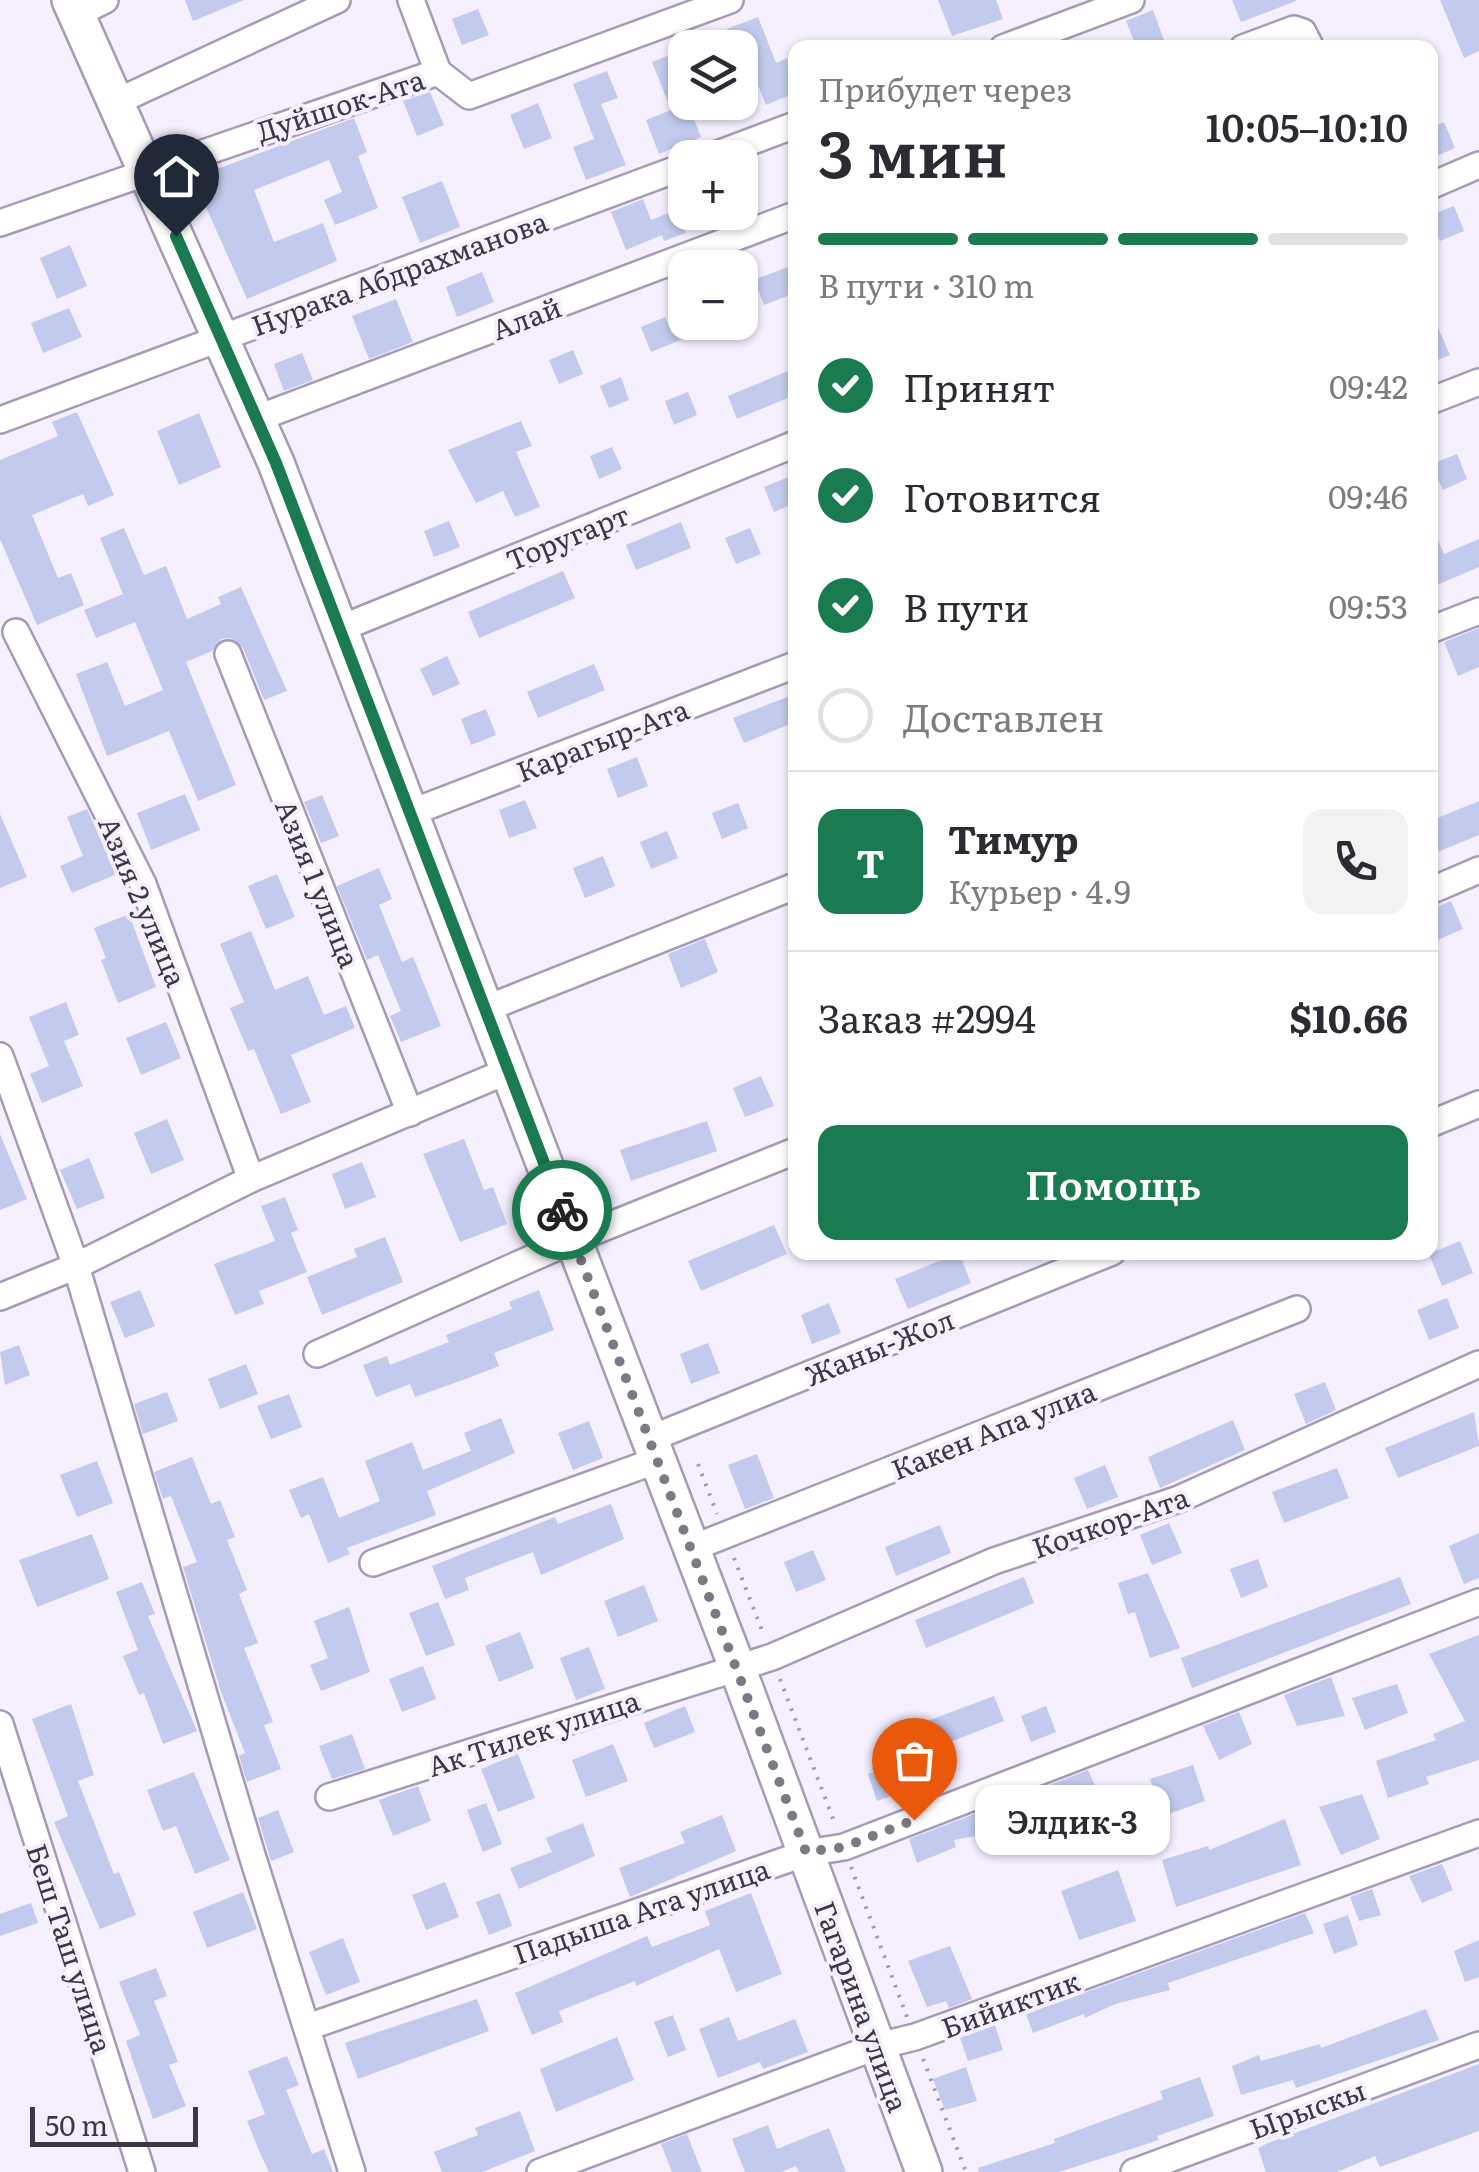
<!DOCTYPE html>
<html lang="ru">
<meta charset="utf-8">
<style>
:root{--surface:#fff;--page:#f2f2f3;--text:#2b2b33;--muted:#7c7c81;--line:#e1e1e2;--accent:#1a7a50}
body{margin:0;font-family:Literata,serif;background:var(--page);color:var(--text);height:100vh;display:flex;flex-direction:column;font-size:38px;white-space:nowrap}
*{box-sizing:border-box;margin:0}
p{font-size:32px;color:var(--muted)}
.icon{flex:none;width:55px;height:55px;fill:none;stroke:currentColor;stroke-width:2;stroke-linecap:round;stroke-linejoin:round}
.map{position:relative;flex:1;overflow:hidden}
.details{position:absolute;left:788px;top:40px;width:650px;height:1220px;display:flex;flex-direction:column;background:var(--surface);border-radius:20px;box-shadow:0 2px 8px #0004}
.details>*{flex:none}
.tools{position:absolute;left:668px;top:30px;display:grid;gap:20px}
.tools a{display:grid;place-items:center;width:90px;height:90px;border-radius:20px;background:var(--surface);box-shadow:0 2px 8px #0004;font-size:50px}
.scale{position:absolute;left:30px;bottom:25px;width:168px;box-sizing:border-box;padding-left:10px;border:5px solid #3d3745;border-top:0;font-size:28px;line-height:35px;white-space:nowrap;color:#3d3745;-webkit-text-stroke:8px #f5effe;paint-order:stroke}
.pin{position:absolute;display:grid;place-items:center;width:85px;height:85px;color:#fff;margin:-102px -42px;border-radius:50% 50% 50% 0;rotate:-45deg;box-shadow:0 0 10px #0007}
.pin .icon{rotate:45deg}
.courier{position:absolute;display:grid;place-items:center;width:100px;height:100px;margin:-50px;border:8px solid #1a7a50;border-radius:50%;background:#fff;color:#222;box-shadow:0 2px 12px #0007}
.bubble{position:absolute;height:70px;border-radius:20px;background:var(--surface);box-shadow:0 2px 8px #0004;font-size:32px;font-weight:600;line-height:70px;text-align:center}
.headline em{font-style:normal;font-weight:600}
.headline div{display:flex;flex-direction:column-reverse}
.headline{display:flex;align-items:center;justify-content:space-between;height:170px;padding:0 30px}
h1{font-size:65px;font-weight:600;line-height:75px}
.bar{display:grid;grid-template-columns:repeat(4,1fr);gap:15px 10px;align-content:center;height:120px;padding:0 30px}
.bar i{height:12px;border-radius:8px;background:var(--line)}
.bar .selected{background:var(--accent)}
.bar p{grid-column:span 4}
.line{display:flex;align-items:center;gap:25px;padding:0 30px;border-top:2px solid var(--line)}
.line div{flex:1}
.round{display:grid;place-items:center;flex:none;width:105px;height:105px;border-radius:20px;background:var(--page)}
ol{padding:0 30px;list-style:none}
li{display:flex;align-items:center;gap:30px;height:110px}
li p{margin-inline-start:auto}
li .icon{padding:10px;border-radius:50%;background:var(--accent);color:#fff;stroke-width:4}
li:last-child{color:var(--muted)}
li i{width:55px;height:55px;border:5px solid var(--line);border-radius:50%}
.primary-button{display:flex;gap:20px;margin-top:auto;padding:20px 30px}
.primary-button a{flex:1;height:115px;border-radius:20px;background:var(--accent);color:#fff;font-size:40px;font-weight:600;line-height:115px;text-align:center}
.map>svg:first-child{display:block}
.building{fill:#c2cbee}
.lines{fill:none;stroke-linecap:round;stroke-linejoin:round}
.street-casing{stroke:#a699ba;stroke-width:30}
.secondary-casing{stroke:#a699ba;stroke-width:40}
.path{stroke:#a19baa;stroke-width:4;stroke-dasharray:2.5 8;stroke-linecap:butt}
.street{stroke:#fff;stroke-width:25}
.secondary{stroke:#fff;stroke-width:35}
.done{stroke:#7d7786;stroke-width:10;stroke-dasharray:0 18}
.route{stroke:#1a7a50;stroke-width:12}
.labels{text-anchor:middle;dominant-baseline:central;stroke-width:8;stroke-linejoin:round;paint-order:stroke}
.street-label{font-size:28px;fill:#3d3745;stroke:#f5effe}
</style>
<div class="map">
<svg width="1479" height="2172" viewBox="0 0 1479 2172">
<rect width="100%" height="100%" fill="#f5effe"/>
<!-- building -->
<g class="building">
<path d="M185 0H244L193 21Z"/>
<path d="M938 0H996L1003 19 952 36Z"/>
<path d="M1232 0H1295L1296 1 1241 22Z"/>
<path d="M1440 0H1479V51L1464 58Z"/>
<path d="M478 9 489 35 462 45 452 19Z"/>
<path d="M1153 10 1167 48H1137L1126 21Z"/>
<path d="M758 17 776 63 795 55V93L766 105 749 63 740 67V48H734L727 29Z"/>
<path d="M685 49V81L680 83 701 137 659 154 646 120 671 110 652 62Z"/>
<path d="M607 71 618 98 601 104 626 165 586 180 573 147 594 139 573 84Z"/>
<path d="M430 92 444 125 417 136 403 101Z"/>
<path d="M538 103 552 138 524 149 510 115Z"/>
<path d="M354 118 367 152 358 156 378 208 335 225 324 200 342 192 329 160 254 190 274 242 323 223 337 261 247 299 193 178Z"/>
<path d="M1444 122 1455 148 1430 159V128Z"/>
<path d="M442 181 460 227 420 243 402 197Z"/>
<path d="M643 199 651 220 676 210 686 233 664 241 662 235 626 250 611 212Z"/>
<path d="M1454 206 1464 231 1440 241 1430 215Z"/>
<path d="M70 245 87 286 57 299 40 258Z"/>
<path d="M795 264V293L764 305 754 280Z"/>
<path d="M482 272 494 302 457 317 446 287Z"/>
<path d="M396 299 413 342 369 359 352 316Z"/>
<path d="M69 308 82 337 43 353 31 323Z"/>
<path d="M1430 309 1450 355 1430 363Z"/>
<path d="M665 317 667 322 720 324 651 352 641 327Z"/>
<path d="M573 350 583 374 559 384 549 360Z"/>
<path d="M302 353 313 380 284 391 274 364Z"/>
<path d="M795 368V395L737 419 728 396Z"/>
<path d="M621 377 629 400 609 408 600 386Z"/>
<path d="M688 392 697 415 674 425 665 401Z"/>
<path d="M77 412 114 495 88 506 83 494 32 515 58 578 71 573 84 605 37 625 0 539V460L58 436 52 422Z"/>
<path d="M199 413 221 467 179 485 157 431Z"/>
<path d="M521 421 532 446 516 452 540 507 515 517 503 491 476 503 448 450Z"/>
<path d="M612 447 622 469 599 479 590 456Z"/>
<path d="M1457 454 1467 479 1443 490 1431 464Z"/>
<path d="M788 477 795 503 774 512 764 487Z"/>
<path d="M449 521 460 547 434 557 424 531Z"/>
<path d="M681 522 691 548 636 570 626 545Z"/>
<path d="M1430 522 1444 554 1479 539V567L1430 588Z"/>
<path d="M124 528 144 575 166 566 187 619 221 604 218 597 241 587 287 691 264 700 243 648 231 638 221 639 212 651 186 662 236 785 198 801 169 731 107 756 76 674 107 662 125 706 163 690 135 622 96 638 84 610 123 594 100 538Z"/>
<path d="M750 528 761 554 736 564 725 538Z"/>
<path d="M563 571 575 598 479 638 468 612Z"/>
<path d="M1479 628V667L1458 676 1444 642Z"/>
<path d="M447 656 460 684 433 696 420 669Z"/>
<path d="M594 664 605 690 538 718 527 692Z"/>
<path d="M795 694V722L744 743 733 718Z"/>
<path d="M486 709 496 735 471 745 461 719Z"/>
<path d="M637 757 648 786 618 798 607 769Z"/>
<path d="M185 794 200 830 151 850 137 813Z"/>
<path d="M322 795 339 836 321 843 304 802Z"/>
<path d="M525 800 537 828 509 838 499 810Z"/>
<path d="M1479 801V835L1430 855V821Z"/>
<path d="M738 803 748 828 722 839 712 813Z"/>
<path d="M87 809 117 874 72 893 60 866 83 856 67 817Z"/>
<path d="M0 814 27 877 0 888Z"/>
<path d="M667 831 678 858 651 869 640 842Z"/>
<path d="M603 856 615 886 585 898 573 868Z"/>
<path d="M379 868 392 899 379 905 402 962 413 957 441 1026 401 1042 390 1016 401 1011 378 955 367 960 337 886Z"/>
<path d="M277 874 295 917 266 929 248 886Z"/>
<path d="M1451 901 1463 929 1435 941 1430 910Z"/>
<path d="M129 914 156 987 118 1003 101 960 106 958 94 928Z"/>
<path d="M251 931 275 990 308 976 324 1015 346 1006 355 1028 291 1055 311 1102 281 1114 254 1049 248 1051 230 1008 244 1002 220 944Z"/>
<path d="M705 939 718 972 681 988 668 954Z"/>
<path d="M66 1002 79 1035 64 1041 83 1086 42 1103 30 1074 49 1066 29 1017Z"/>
<path d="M166 1022 181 1058 141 1075 126 1038Z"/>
<path d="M761 1076 774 1106 745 1117 733 1088Z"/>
<path d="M167 1119 184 1160 151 1174 134 1133Z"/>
<path d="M707 1121 717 1151 631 1181 620 1150Z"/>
<path d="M0 1134 27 1199 0 1210Z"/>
<path d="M464 1139 484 1190 493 1187 507 1224 460 1242 423 1154Z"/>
<path d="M89 1158 105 1198 77 1209 60 1170Z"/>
<path d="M362 1162 376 1197 345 1209 332 1174Z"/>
<path d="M285 1197 298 1230 291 1233 307 1272 259 1291 264 1304 235 1315 214 1264 275 1241 261 1206Z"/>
<path d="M774 1225 787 1254 701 1291 688 1261Z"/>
<path d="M385 1237 403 1282 322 1315 307 1277 357 1257 354 1249Z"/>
<path d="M1460 1241 1473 1273 1442 1286 1429 1254Z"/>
<path d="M959 1253 971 1283 908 1309 895 1279Z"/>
<path d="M140 1290 155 1326 125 1338 110 1302Z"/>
<path d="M539 1290 554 1330 494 1353 499 1366 463 1380 415 1397 410 1384 376 1397 363 1365 387 1356 390 1365 449 1342 446 1335 512 1309 509 1302Z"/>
<path d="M1447 1298 1459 1328 1429 1340 1417 1310Z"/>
<path d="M829 1303 841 1333 812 1344 801 1315Z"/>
<path d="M708 1343 720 1373 691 1384 680 1354Z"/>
<path d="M19 1345 30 1375 5 1385 0 1352Z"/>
<path d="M246 1364 258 1394 220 1409 208 1379Z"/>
<path d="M1325 1382 1336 1410 1306 1424 1294 1394Z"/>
<path d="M167 1392 178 1421 143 1434 134 1404Z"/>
<path d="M289 1394 302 1427 271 1439 257 1406Z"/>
<path d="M1474 1412 1479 1446 1398 1478 1385 1448Z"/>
<path d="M501 1418 515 1453 427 1491 436 1515 347 1548 350 1554 328 1563 309 1514 301 1518 289 1490 323 1477 339 1518 380 1501 365 1461 412 1442 423 1470 471 1451 464 1433Z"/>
<path d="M1233 1420 1245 1450 1160 1488 1148 1457Z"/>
<path d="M589 1421 603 1458 573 1470 558 1433Z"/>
<path d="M757 1454 774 1498 745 1509 728 1465Z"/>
<path d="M192 1457 211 1504 220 1500 235 1537 227 1540 247 1590 239 1594 258 1643 244 1648 273 1722 264 1725 281 1769 247 1782 239 1756 245 1753 221 1692 183 1567 197 1562 171 1496 163 1499 154 1472Z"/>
<path d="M97 1461 113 1503 77 1517 60 1475Z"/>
<path d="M1105 1465 1118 1497 1087 1509 1074 1478Z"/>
<path d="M1337 1468 1349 1498 1284 1523 1272 1492Z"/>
<path d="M611 1504 624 1539 541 1575 533 1552 465 1578 469 1590 445 1599 432 1566 555 1517 558 1524Z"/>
<path d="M1169 1523 1182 1553 1152 1565 1140 1535Z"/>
<path d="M940 1525 951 1553 896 1576 885 1547Z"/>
<path d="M1479 1533V1578L1464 1584 1449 1546Z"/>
<path d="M92 1534 109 1579 37 1607 19 1560Z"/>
<path d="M813 1550 826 1580 796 1592 784 1562Z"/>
<path d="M1258 1559 1268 1587 1241 1598 1230 1569Z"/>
<path d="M1148 1573 1180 1648 1150 1658 1135 1612 1128 1614 1118 1583Z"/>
<path d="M1024 1577 1034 1603 926 1648 915 1620Z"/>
<path d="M1400 1577 1411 1604 1192 1688 1181 1658Z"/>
<path d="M142 1582 155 1614 148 1616 197 1731 163 1744 144 1693 139 1695 123 1656 138 1650 116 1592Z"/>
<path d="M644 1585 658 1621 618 1637 604 1601Z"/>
<path d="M438 1602 455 1645 426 1656 409 1613Z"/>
<path d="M349 1607 370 1672 321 1691 310 1665 328 1658 314 1621Z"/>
<path d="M520 1632 534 1668 499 1682 485 1646Z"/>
<path d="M1479 1635V1760L1426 1777 1429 1784 1388 1798 1376 1761 1436 1740 1433 1734 1465 1721 1429 1654Z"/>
<path d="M589 1647 605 1689 576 1700 560 1658Z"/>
<path d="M423 1666 436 1699 402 1712 389 1679Z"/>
<path d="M1331 1677 1345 1716 1297 1726 1284 1695Z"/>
<path d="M1397 1684 1408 1713 1365 1730 1352 1698Z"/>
<path d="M994 1696 1004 1721 932 1749 922 1723Z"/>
<path d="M71 1704 94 1775 78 1781 114 1874 119 1872 136 1915 100 1929 54 1822 68 1816 32 1719Z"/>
<path d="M685 1706 695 1732 654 1748 644 1723Z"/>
<path d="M1046 1706 1056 1732 1031 1742 1021 1716Z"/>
<path d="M1239 1712 1252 1744 1219 1760 1203 1726Z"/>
<path d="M352 1734 365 1769 332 1779 319 1746Z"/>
<path d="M613 1744 628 1781 586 1797 572 1760Z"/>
<path d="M518 1754 535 1798 498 1812 481 1769Z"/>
<path d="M895 1765 904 1792 877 1801 868 1774Z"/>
<path d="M1193 1765 1205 1801 1163 1816 1150 1779Z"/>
<path d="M1088 1770 1101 1799 1054 1812 1047 1786Z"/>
<path d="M194 1772 230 1860 195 1874 176 1826 163 1831 147 1790Z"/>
<path d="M418 1786 431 1821 393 1836 379 1800Z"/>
<path d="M1362 1794 1380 1839 1341 1855 1319 1807Z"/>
<path d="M1006 1802 1019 1828 954 1840 956 1847 917 1863 909 1839Z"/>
<path d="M486 1803 502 1844 483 1852 467 1810Z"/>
<path d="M278 1810 294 1852 271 1861 258 1818Z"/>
<path d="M722 1815 736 1851 630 1897 619 1868 685 1843 680 1832Z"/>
<path d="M1285 1819 1301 1865 1176 1907 1162 1860 1208 1846 1209 1850Z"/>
<path d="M583 1823 595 1856 519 1889 510 1868 552 1852 546 1838Z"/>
<path d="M1442 1864 1453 1890 1422 1903 1409 1876Z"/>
<path d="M1118 1870 1136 1921 1079 1940 1061 1891Z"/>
<path d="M445 1882 459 1917 426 1930 412 1895Z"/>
<path d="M1372 1889 1381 1915 1359 1921 1350 1897Z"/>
<path d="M243 1892 257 1929 207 1948 193 1912Z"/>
<path d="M500 1893 512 1926 489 1935 476 1902Z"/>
<path d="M751 1893 782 1974 736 1992 719 1949 636 1986 635 1981 559 2011 563 2022 532 2035 515 1993 647 1936 652 1947 710 1925 705 1911Z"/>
<path d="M31 1903 38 1923 0 1936V1914Z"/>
<path d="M1305 1913 1314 1933 1168 1983 1170 1990 1115 2004 1085 2018 1084 2014 1033 2033 1026 2014Z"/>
<path d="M1348 1915 1358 1945 1334 1954 1323 1924Z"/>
<path d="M343 1938 360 1982 326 1995 309 1952Z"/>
<path d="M1479 1940V1977L1465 1982 1454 1951Z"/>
<path d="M950 1946 972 1999 949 2008 946 2001 927 2007 908 1961Z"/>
<path d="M156 1968 167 1996 154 2001 178 2062 169 2065 186 2106 153 2119 126 2041 140 2035 119 1982Z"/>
<path d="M477 1999 489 2031 358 2079 345 2043Z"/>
<path d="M1426 2009 1439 2040 1296 2088 1293 2080 1241 2095 1232 2066 1259 2055 1261 2061 1320 2044 1321 2048Z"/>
<path d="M673 2015 686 2050 668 2057 654 2022Z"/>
<path d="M729 2017 738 2041 795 2019 808 2052 763 2069 760 2062 718 2078 699 2029Z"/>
<path d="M995 2025 1003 2050 968 2061 960 2038Z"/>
<path d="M617 2037 634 2080 556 2112 540 2069Z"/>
<path d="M287 2056 299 2085 286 2090 312 2154 324 2149 333 2172H269L260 2153 247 2121 265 2114 248 2071Z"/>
<path d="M1479 2064V2131L1380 2167 1375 2156 1337 2172H1266L1258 2148 1266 2144Z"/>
<path d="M966 2067 977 2101 945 2110 933 2079Z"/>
<path d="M1200 2077 1214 2116 1157 2136 1159 2140 1059 2172H979L978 2168 1055 2143 1054 2139 1163 2099 1160 2091Z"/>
<path d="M520 2111 535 2151 482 2172H442L434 2152 478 2135 475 2128Z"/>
<path d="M768 2125 777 2149 829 2128 846 2172H799L796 2166 781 2172H745L732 2139Z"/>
<path d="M687 2134 702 2172H672L661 2144Z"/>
</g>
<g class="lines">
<!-- street casing -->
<g class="street-casing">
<g id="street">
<path d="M411 0 438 72"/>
<path d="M77 14 105 0"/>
<path d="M1003 48 1131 0"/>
<path d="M1243 48 1294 29 1303 32 1311 48"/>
<path d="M116 102 337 0"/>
<path d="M707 158 795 125"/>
<path d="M1430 186 1479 165"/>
<path d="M0 223 438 72 469 96 730 0"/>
<path d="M1430 401 1479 382"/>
<path d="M258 418 795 215"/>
<path d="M0 420 685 166"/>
<path d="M339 629 795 444"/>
<path d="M1430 630 1479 611"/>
<path d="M16 632 143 884 251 1179"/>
<path d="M228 654 410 1113"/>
<path d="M410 813 795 665"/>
<path d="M1430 891 1479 870"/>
<path d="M485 1009 795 886"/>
<path d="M0 1056 76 1266 252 1855 352 2172"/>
<path d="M1430 1124 1479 1104"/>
<path d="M0 1297 76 1266 251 1179 510 1070"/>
<path d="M317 1354 573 1240 795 1151"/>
<path d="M647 1440 1112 1252"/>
<path d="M690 1549 1297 1309"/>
<path d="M373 1563 655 1461"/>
<path d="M0 1724 142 2172"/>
<path d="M329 1797 772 1657 994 1561 1179 1499 1479 1364"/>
<path d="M308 2027 806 1853 844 1847 1479 1602"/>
<path d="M540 2172 878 2046 915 2037 1479 1833"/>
<path d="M1134 2172 1479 2045"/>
</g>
</g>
<!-- secondary casing -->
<g class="secondary-casing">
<path id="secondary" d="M70 0 276 463 737 1667 924 2172"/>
</g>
<!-- path -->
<g class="path">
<path d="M698 1464 717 1514"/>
<path d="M734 1558 763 1633"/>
<path d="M780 1679 835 1824"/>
<path d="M851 1867 907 2017"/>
<path d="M923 2059 966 2172"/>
</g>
<!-- street -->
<use href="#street" class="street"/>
<!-- secondary -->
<use href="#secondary" class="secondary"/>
</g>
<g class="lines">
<!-- done -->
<path class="done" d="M562 1210 806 1852 844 1847 914 1820"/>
<!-- route -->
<path class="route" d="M176 236 276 463 562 1210"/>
</g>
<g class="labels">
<!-- street labels -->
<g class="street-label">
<text transform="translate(340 104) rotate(-18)">Дуйшок-Ата</text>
<text transform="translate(399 272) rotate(-20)">Нурака Абдрахманова</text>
<text transform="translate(526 317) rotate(-21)">Алай</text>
<text transform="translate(567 536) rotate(-22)">Торугарт</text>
<text transform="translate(602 739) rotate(-21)">Карагыр-Ата</text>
<text transform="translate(319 883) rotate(68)">Азия 1 улица</text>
<text transform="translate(144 901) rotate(67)">Азия 2 улица</text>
<text transform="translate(879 1346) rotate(-22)">Жаны-Жол</text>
<text transform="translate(993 1429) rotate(-22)">Какен Апа улиа</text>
<text transform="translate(1110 1521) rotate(-19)">Кочкор-Ата</text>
<text transform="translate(533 1732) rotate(-18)">Ак Тилек улица</text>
<text transform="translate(641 1910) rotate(-19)">Падыша Ата улица</text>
<text transform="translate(71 1948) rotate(72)">Беш Таш улица</text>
<text transform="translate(1010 2003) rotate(-20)">Бийиктик</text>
<text transform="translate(863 2006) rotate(70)">Гагарина улица</text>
<text transform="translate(1307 2108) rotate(-20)">Ырыскы</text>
</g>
</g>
</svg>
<div class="tools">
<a><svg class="icon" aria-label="layers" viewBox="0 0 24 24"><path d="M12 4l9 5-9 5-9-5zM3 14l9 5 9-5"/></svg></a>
<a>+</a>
<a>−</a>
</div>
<div class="scale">50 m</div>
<div class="pin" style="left:914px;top:1820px;background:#ea580c"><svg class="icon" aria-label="bag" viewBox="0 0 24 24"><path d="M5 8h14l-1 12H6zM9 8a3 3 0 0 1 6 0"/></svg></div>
<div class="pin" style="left:176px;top:236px;background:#1f2937"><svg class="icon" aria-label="home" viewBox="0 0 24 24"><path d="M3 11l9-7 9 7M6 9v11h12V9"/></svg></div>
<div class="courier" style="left:562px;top:1210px"><svg class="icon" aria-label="bike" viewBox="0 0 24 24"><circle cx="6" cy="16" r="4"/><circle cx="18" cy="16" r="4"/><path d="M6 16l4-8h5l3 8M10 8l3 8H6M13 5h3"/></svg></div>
<div class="bubble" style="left:975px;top:1785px;width:195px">Элдик-3</div>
<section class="details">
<div class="headline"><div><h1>3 мин</h1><p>Прибудет через</p></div><em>10:05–10:10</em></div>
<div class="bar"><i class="selected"></i><i class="selected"></i><i class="selected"></i><i></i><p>В пути · 310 m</p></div>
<ol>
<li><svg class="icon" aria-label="check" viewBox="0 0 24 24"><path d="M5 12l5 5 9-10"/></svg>Принят<p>09:42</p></li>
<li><svg class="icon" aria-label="check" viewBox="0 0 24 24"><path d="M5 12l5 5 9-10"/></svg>Готовится<p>09:46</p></li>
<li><svg class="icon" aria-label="check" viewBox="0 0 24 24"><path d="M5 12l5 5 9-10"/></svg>В пути<p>09:53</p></li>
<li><i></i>Доставлен</li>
</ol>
<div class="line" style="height:180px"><b class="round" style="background:var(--accent);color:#fff">Т</b><div><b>Тимур</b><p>Курьер · 4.9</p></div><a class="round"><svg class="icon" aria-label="phone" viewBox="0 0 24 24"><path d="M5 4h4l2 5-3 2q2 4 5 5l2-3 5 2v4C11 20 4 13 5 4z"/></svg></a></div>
<div class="line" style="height:130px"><div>Заказ #2994</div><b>$10.66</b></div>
<div class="primary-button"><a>Помощь</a></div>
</section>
</div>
